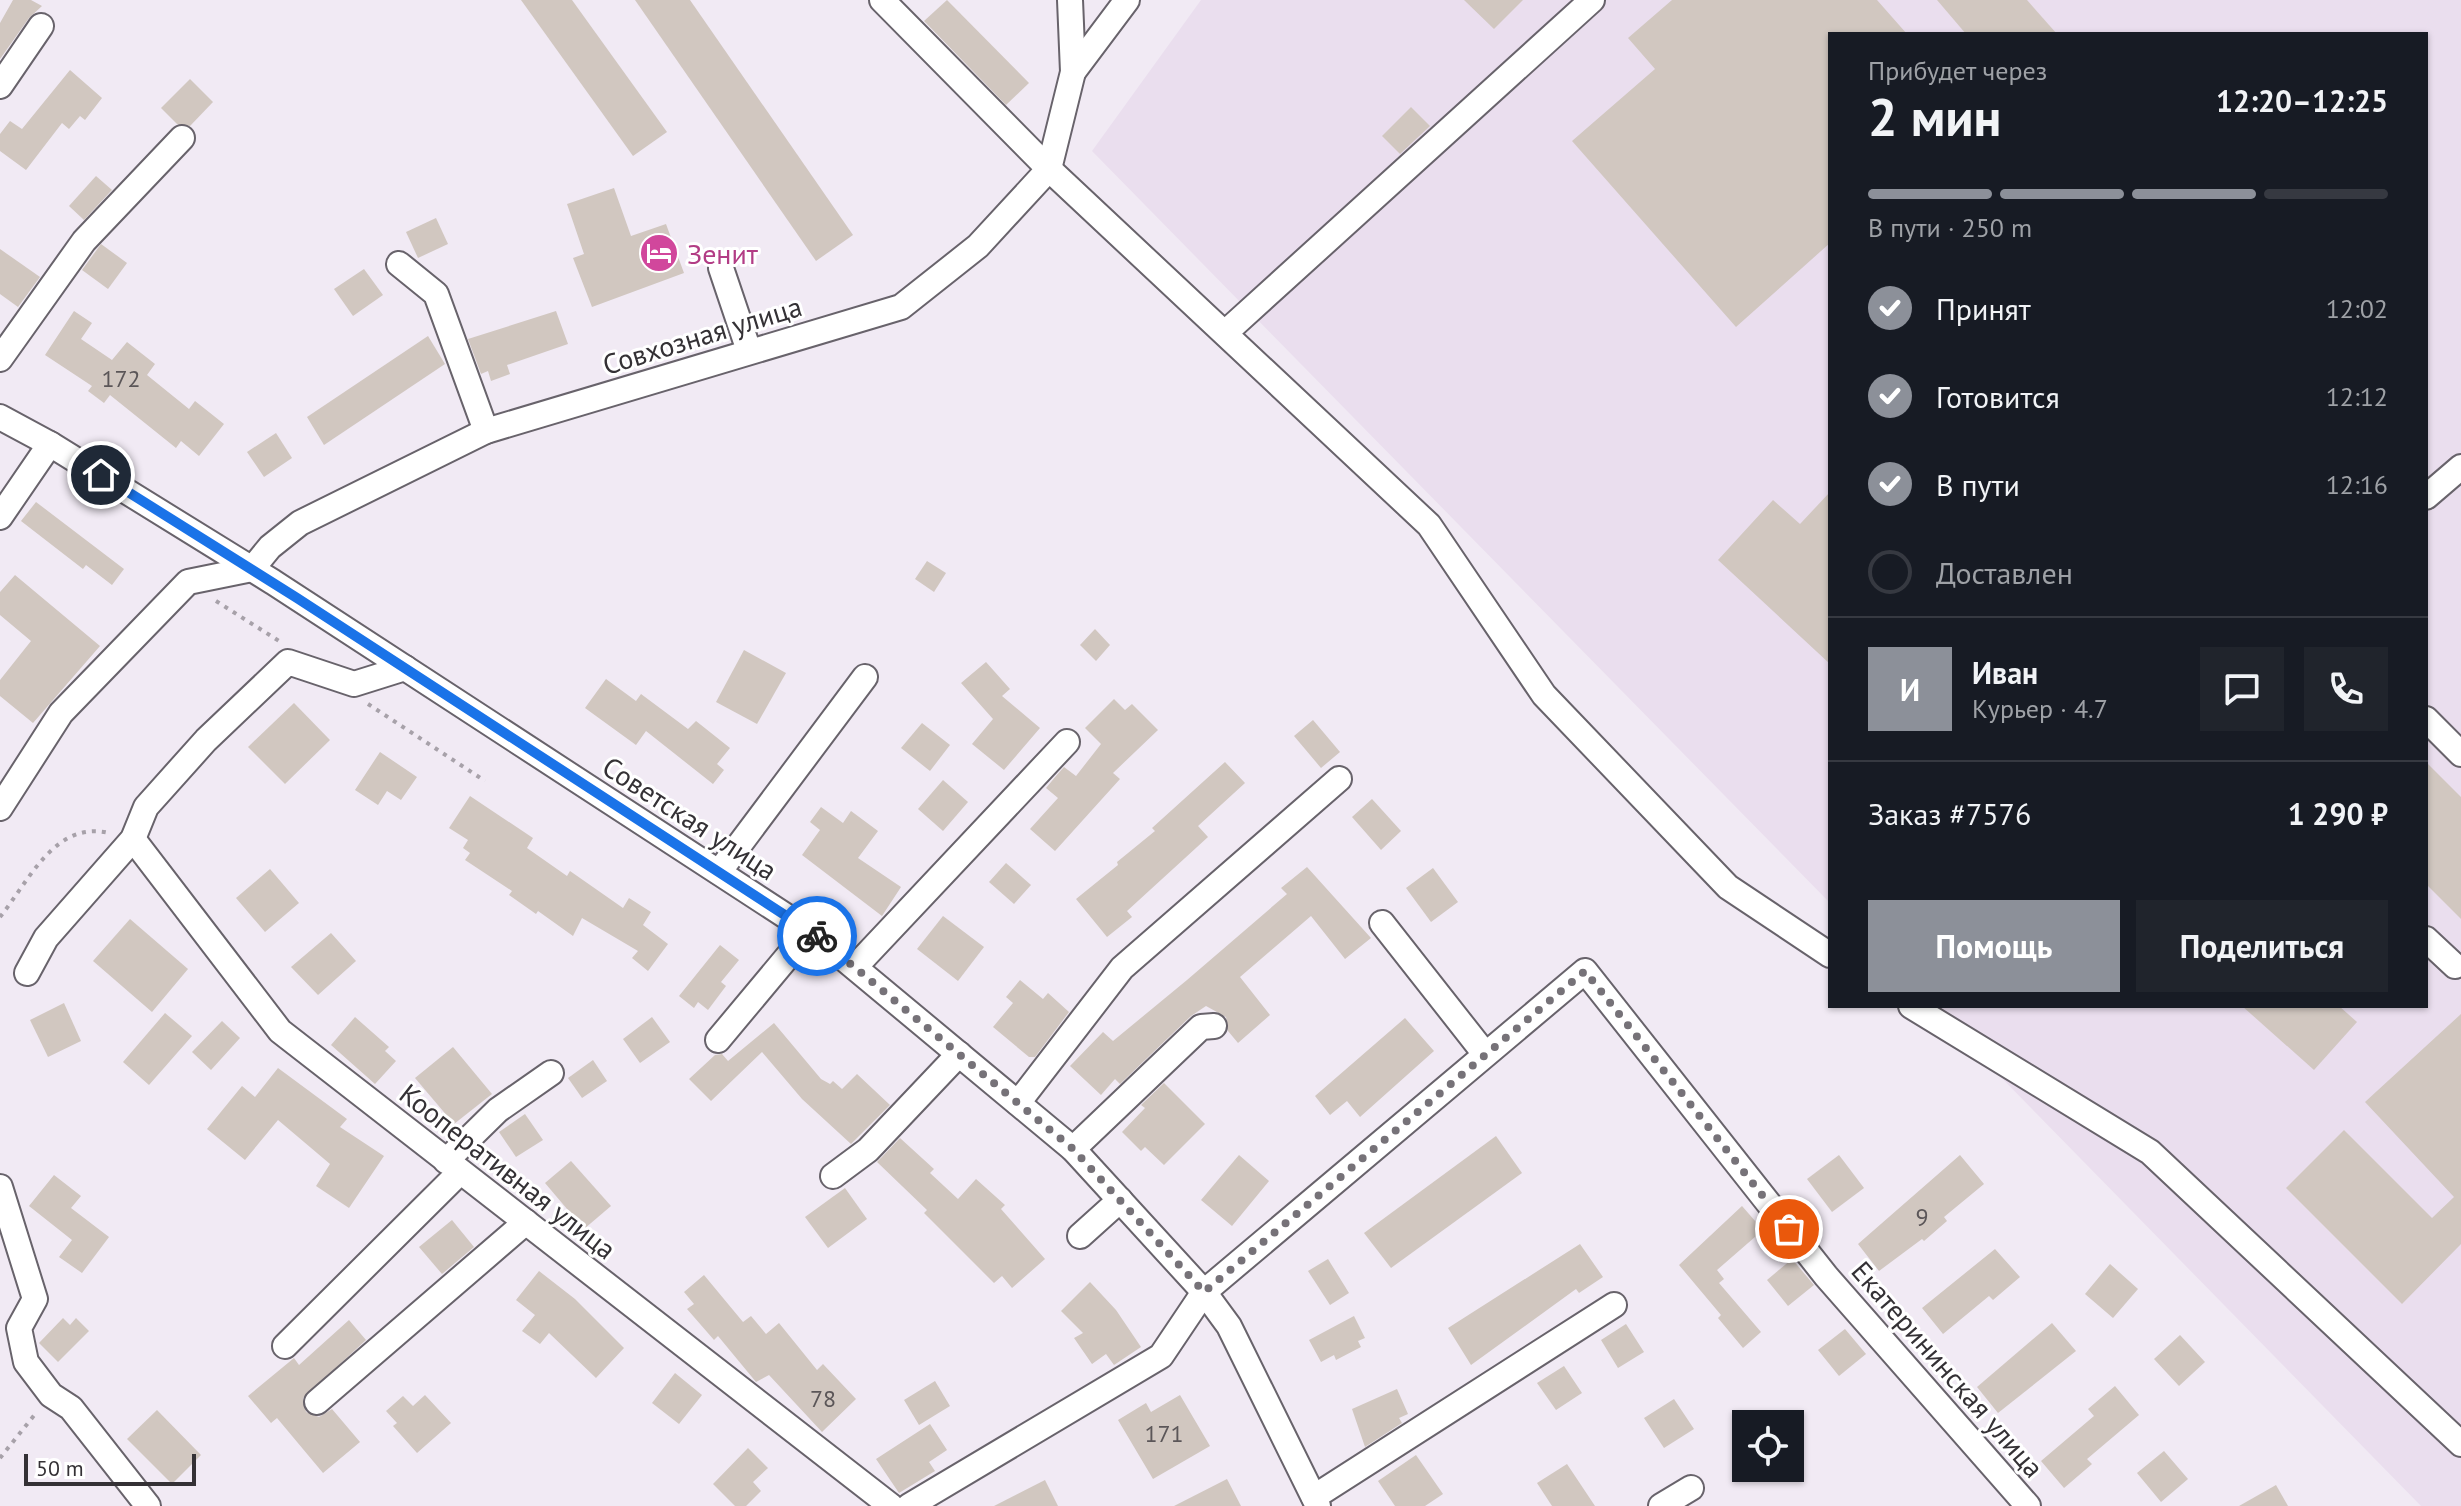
<!DOCTYPE html>
<html lang="ru">
<meta charset="utf-8">
<style>
:root{--surface:#171b24;--page:#20242c;--text:#f1f3f6;--muted:#9ea1a6;--line:#363941;--accent:#8c9099}
body{margin:0;font-family:"PT Sans",sans-serif;background:var(--page);color:var(--text);height:100vh;display:flex;flex-direction:column;font-size:30px;white-space:nowrap}
*{box-sizing:border-box;margin:0}
p{font-size:26px;color:var(--muted)}
.icon{flex:none;width:44px;height:44px;fill:none;stroke:currentColor;stroke-width:2;stroke-linecap:round;stroke-linejoin:round}
.map{position:relative;flex:1;overflow:hidden}
.side{position:absolute;left:1828px;top:32px;width:600px;height:976px;display:flex;flex-direction:column;background:var(--surface);border-radius:0px;box-shadow:0 2px 6px #0004}
.side>*{flex:none}
.controls{position:absolute;left:1732px;top:1410px;display:grid;gap:16px}
.controls a{display:grid;place-items:center;width:72px;height:72px;border-radius:0px;background:var(--surface);box-shadow:0 2px 6px #0004;font-size:40px}
.scale{position:absolute;left:24px;bottom:20px;width:172px;box-sizing:border-box;padding-left:8px;border:4px solid #343135;border-top:0;font-size:22px;line-height:28px;white-space:nowrap;color:#343135;-webkit-text-stroke:6px #fff;paint-order:stroke}
.pin{position:absolute;display:grid;place-items:center;width:68px;height:68px;color:#fff;margin:-34px;border:4px solid #fff;border-radius:50%;box-shadow:0 2px 8px #0007}
.courier{position:absolute;display:grid;place-items:center;width:80px;height:80px;margin:-40px;border:6px solid #1a73e8;border-radius:50%;background:#fff;color:#222;box-shadow:0 2px 10px #0007}
.summary em{font-style:normal;font-weight:600}
.summary div{display:flex;flex-direction:column-reverse}
.summary{display:flex;align-items:center;justify-content:space-between;height:136px;padding:0 40px}
h1{font-size:52px;font-weight:600;line-height:60px}
.bar{display:grid;grid-template-columns:repeat(4,1fr);gap:12px 8px;align-content:center;height:96px;padding:0 40px}
.bar i{height:10px;border-radius:6px;background:var(--line)}
.bar .on{background:var(--accent)}
.bar p{grid-column:span 4}
.line{display:flex;align-items:center;gap:20px;padding:0 40px;border-top:2px solid var(--line)}
.line div{flex:1}
.round{display:grid;place-items:center;flex:none;width:84px;height:84px;border-radius:0px;background:var(--page)}
ol{padding:0 40px;list-style:none}
li{display:flex;align-items:center;gap:24px;height:88px}
li p{margin-inline-start:auto}
li .icon{padding:8px;border-radius:50%;background:var(--accent);color:#fff;stroke-width:4}
li:last-child{color:var(--muted)}
li i{width:44px;height:44px;border:4px solid var(--line);border-radius:50%}
.cta{display:flex;gap:16px;margin-top:auto;padding:16px 40px}
.cta a{flex:1;height:92px;border-radius:0px;background:var(--accent);color:#fff;font-size:32px;font-weight:600;line-height:92px;text-align:center}
.cta a+a{background:var(--page);color:var(--text)}
.map>svg:first-child{display:block}
.built{fill:#eadeee}
.building{fill:#d1c7c0}
.lines{fill:none;stroke-linecap:round;stroke-linejoin:round}
.minor-casing{stroke:#68636b;stroke-width:28}
.path{stroke:#a7a1a9;stroke-width:4;stroke-dasharray:4 6;stroke-linecap:butt}
.minor{stroke:#fff;stroke-width:24}
.done{stroke:#767278;stroke-width:8;stroke-dasharray:0 14.4}
.route{stroke:#1a73e8;stroke-width:10}
.labels{text-anchor:middle;dominant-baseline:central;stroke-width:6;stroke-linejoin:round;paint-order:stroke}
.number-label{font-size:24px;fill:#5b5658}
.hotel-label{font-size:28px;fill:#b23c85;stroke:#fff;text-anchor:start}
.street-label{font-size:28px;fill:#343135;stroke:#fff}
</style>
<div class="map">
<svg width="2461" height="1506" viewBox="0 0 2461 1506">
<rect width="100%" height="100%" fill="#f1eaf4"/>
<!-- built -->
<path class="built" d="M1201 0H2461V1506H2421L1931 1006H2426V34H1830V903L1092 151Z"/>
<!-- building -->
<g class="building">
<path d="M13 0H31L42 6 29 18 0 59V23Z"/>
<path d="M521 0H572L667 132 633 156Z"/>
<path d="M635 0H690L853 235 816 261Z"/>
<path d="M947 0 1029 83 1006 105 924 21Z"/>
<path d="M1464 0H1523L1494 29Z"/>
<path d="M1672 0H1877L1907 34H1830V243L1736 327 1572 141 1655 69 1628 38Z"/>
<path d="M1937 0H2027L2057 34H1966Z"/>
<path d="M70 70 102 98 85 120 80 116 69 129 62 123 26 170 0 151V134L10 121 22 129Z"/>
<path d="M190 79 213 102 190 126 177 124 161 108Z"/>
<path d="M1411 107 1430 126 1400 154 1382 136Z"/>
<path d="M96 176 112 190 84 220 69 206Z"/>
<path d="M614 188 631 236 666 224 684 273 592 307 573 258 584 254 567 204Z"/>
<path d="M436 218 448 244 418 258 406 232Z"/>
<path d="M101 244 127 263 108 289 82 270Z"/>
<path d="M0 249 40 277 18 307 0 294Z"/>
<path d="M364 269 383 295 353 316 334 289Z"/>
<path d="M74 311 92 323 81 339 112 360 127 342 155 364 147 375 189 409 195 401 224 424 199 456 181 441 176 448 110 395 104 403 88 391 92 386 45 355Z"/>
<path d="M556 311 568 344 507 365 510 374 491 381 488 371 481 374 468 339Z"/>
<path d="M428 336 445 364 324 445 307 417Z"/>
<path d="M276 433 292 458 264 477 247 452Z"/>
<path d="M1830 492V664L1718 560 1773 500 1800 524Z"/>
<path d="M36 502 124 569 112 585 86 565 83 569 21 521Z"/>
<path d="M927 561 946 573 934 592 915 579Z"/>
<path d="M15 575 100 646 33 723 0 696V680L31 641 0 615V592Z"/>
<path d="M1095 629 1110 645 1096 661 1080 645Z"/>
<path d="M744 650 786 673 757 724 716 702Z"/>
<path d="M986 662 1010 689 1002 696 1040 728 1004 770 972 744 993 719 961 683Z"/>
<path d="M606 679 636 701 641 694 688 729 696 721 730 748 717 764 724 770 713 784 646 731 636 745 585 708Z"/>
<path d="M1114 699 1125 710 1132 704 1158 730 1113 773 1120 779 1055 851 1030 829 1058 798 1046 788 1056 776 1064 767 1076 776 1101 744 1085 728Z"/>
<path d="M294 703 330 740 285 784 248 747Z"/>
<path d="M1313 720 1340 752 1321 768 1294 736Z"/>
<path d="M922 723 950 745 930 771 901 748Z"/>
<path d="M380 752 417 777 401 800 387 791 378 805 355 790Z"/>
<path d="M1225 762 1245 783 1198 826 1208 837 1127 911 1132 917 1107 937 1076 899 1118 865 1117 862 1155 831 1152 828Z"/>
<path d="M2426 762 2461 797V919L2426 884Z"/>
<path d="M943 780 968 802 943 831 918 809Z"/>
<path d="M470 796 533 838 527 848 567 876 570 871 623 908 629 898 651 912 643 925 668 944 648 971 632 958 638 951 582 918 573 936 538 911 536 914 509 895 512 891 465 860 470 853 463 848 468 840 449 828Z"/>
<path d="M1372 799 1401 831 1381 850 1352 817Z"/>
<path d="M821 807 843 823 851 811 878 831 858 858 901 887 882 916 802 855 820 830 810 822Z"/>
<path d="M1006 863 1031 885 1014 904 989 882Z"/>
<path d="M1307 867 1371 938 1345 959 1311 916 1240 977 1270 1015 1238 1043 1228 1031 1226 1017 1206 1006 1191 1016 1120 1084 1115 1079 1101 1095 1070 1066 1103 1032 1113 1041 1187 980 1287 894 1281 888Z"/>
<path d="M1433 868 1458 902 1431 922 1406 888Z"/>
<path d="M270 869 299 903 265 932 236 898Z"/>
<path d="M943 916 984 947 958 981 917 949Z"/>
<path d="M130 919 188 969 152 1012 93 961Z"/>
<path d="M331 933 356 961 318 995 291 967Z"/>
<path d="M720 945 739 960 721 982 726 986 708 1010 698 1002 694 1008 679 996Z"/>
<path d="M1020 980 1043 999 1048 993 1069 1012 1035 1057H1029L993 1027 1013 1003 1006 997Z"/>
<path d="M64 1003 81 1041 48 1057 30 1020Z"/>
<path d="M2242 1006H2339L2357 1022 2314 1070Z"/>
<path d="M165 1013 192 1036 149 1085 123 1062Z"/>
<path d="M2461 1014V1244L2402 1304 2286 1188 2344 1130 2432 1218 2454 1197 2365 1102Z"/>
<path d="M355 1017 389 1047 385 1051 396 1061 375 1084 331 1045Z"/>
<path d="M652 1017 670 1042 640 1063 623 1039Z"/>
<path d="M1405 1018 1434 1051 1360 1117 1347 1101 1330 1115 1315 1096Z"/>
<path d="M222 1021 240 1038 211 1070 192 1052Z"/>
<path d="M774 1023 821 1079 830 1084 833 1081 842 1089 857 1074 890 1105 851 1144 802 1099 762 1052 711 1101 689 1079 715 1055 722 1054 728 1061Z"/>
<path d="M453 1047 492 1094 454 1124 415 1078Z"/>
<path d="M593 1060 607 1081 582 1098 568 1078Z"/>
<path d="M278 1068 347 1119 340 1127 384 1156 349 1208 316 1186 330 1164 278 1120 245 1160 207 1129 242 1086 255 1097Z"/>
<path d="M1164 1083 1205 1124 1164 1165 1145 1147 1141 1151 1122 1132 1145 1108 1141 1105Z"/>
<path d="M525 1114 543 1140 516 1157 499 1132Z"/>
<path d="M1496 1136 1522 1173 1391 1268 1364 1233Z"/>
<path d="M900 1138 934 1169 930 1173 958 1199 976 1179 1005 1205 1001 1209 1045 1259 1012 1288 1002 1276 994 1283 924 1213 927 1210 877 1162Z"/>
<path d="M1239 1155 1269 1181 1232 1226 1201 1200Z"/>
<path d="M1839 1155 1864 1188 1832 1212 1807 1179Z"/>
<path d="M1960 1155 1984 1184 1944 1217 1947 1221 1924 1241 1922 1239 1879 1271 1858 1244Z"/>
<path d="M571 1161 611 1206 584 1229 545 1183Z"/>
<path d="M54 1175 81 1196 71 1208 109 1237 82 1273 59 1257 72 1240 29 1206Z"/>
<path d="M845 1188 867 1219 828 1248 805 1217Z"/>
<path d="M1742 1206 1763 1230 1717 1270 1724 1279 1719 1283 1761 1332 1743 1348 1718 1318 1721 1315 1679 1265Z"/>
<path d="M452 1220 474 1247 442 1274 419 1247Z"/>
<path d="M1580 1244 1603 1277 1579 1293 1576 1289 1471 1365 1448 1328Z"/>
<path d="M1995 1249 2020 1277 1993 1300 1989 1296 1943 1334 1922 1308Z"/>
<path d="M1328 1259 1349 1293 1330 1305 1308 1271Z"/>
<path d="M1792 1259 1814 1285 1788 1306 1767 1280Z"/>
<path d="M2110 1264 2138 1289 2113 1318 2085 1294Z"/>
<path d="M539 1271 575 1299 624 1348 596 1378 549 1333 540 1344 522 1331 535 1315 516 1300Z"/>
<path d="M704 1275 743 1322 751 1316 766 1334 779 1323 817 1370 823 1364 856 1399 822 1432 769 1375 756 1382 718 1336 714 1340 687 1309 694 1304 684 1292Z"/>
<path d="M1090 1282 1116 1310 1141 1347 1114 1365 1106 1354 1092 1364 1074 1338 1083 1333 1061 1311Z"/>
<path d="M1354 1316 1365 1338 1358 1341 1361 1347 1336 1360 1334 1355 1321 1362 1309 1340Z"/>
<path d="M63 1318 70 1325 76 1318 89 1331 58 1362 39 1343Z"/>
<path d="M349 1320 366 1340 303 1398 306 1412 319 1417 332 1409 360 1442 323 1473 277 1418 271 1423 248 1396 294 1358 299 1365Z"/>
<path d="M2052 1323 2076 1351 1998 1413 1977 1387Z"/>
<path d="M1626 1324 1644 1352 1618 1368 1601 1340Z"/>
<path d="M1845 1329 1866 1354 1839 1376 1818 1350Z"/>
<path d="M2180 1335 2205 1362 2179 1386 2154 1359Z"/>
<path d="M1564 1366 1582 1393 1556 1410 1537 1383Z"/>
<path d="M675 1373 702 1395 679 1424 652 1403Z"/>
<path d="M935 1381 950 1406 919 1425 904 1400Z"/>
<path d="M2115 1386 2139 1415 2087 1459 2092 1464 2064 1488 2041 1461 2094 1416 2088 1409Z"/>
<path d="M1397 1389 1408 1414 1399 1418 1402 1423 1365 1447 1352 1409Z"/>
<path d="M425 1395 451 1423 417 1453 393 1426 397 1423 386 1411 403 1396 413 1406Z"/>
<path d="M1180 1395 1210 1446 1153 1479 1118 1420 1146 1403 1151 1412Z"/>
<path d="M1674 1399 1694 1429 1664 1448 1644 1418Z"/>
<path d="M157 1410 201 1455 172 1484 127 1439Z"/>
<path d="M930 1424 947 1450 929 1462 935 1471 899 1493 876 1459Z"/>
<path d="M748 1448 768 1468 753 1482 761 1491 746 1506H735L713 1484Z"/>
<path d="M2164 1451 2188 1479 2161 1502 2137 1473Z"/>
<path d="M1416 1455 1443 1494 1425 1506H1395L1378 1481Z"/>
<path d="M1567 1464 1595 1506H1552L1537 1483Z"/>
<path d="M1227 1479 1241 1506H1174Z"/>
<path d="M1045 1480 1058 1506H994Z"/>
<path d="M2276 1485 2288 1506H2239Z"/>
</g>
<g class="lines">
<!-- minor casing -->
<g class="minor-casing">
<g id="minor">
<path d="M882 0 1049 169 1429 525 1544 695 1728 887 1830 955"/>
<path d="M1073 72 1127 0"/>
<path d="M0 86 41 26"/>
<path d="M399 264 436 294 486 431"/>
<path d="M721 268 749 351"/>
<path d="M1225 333 1592 0"/>
<path d="M0 359 84 241 182 138"/>
<path d="M0 417 50 444 273 582 818 937 1073 1149 1204 1292 1229 1326 1318 1506"/>
<path d="M2426 497 2461 467"/>
<path d="M0 517 50 444"/>
<path d="M2426 719 2461 754"/>
<path d="M0 808 61 713 188 582 252 569 270 547 300 523 486 431 901 307 978 246 1049 169 1073 72 1070 0"/>
<path d="M133 839 280 1031 891 1506"/>
<path d="M719 872 865 677"/>
<path d="M1382 923 1485 1054"/>
<path d="M2426 939 2455 966"/>
<path d="M855 967 1067 742"/>
<path d="M27 973 46 938 133 839 146 807 206 740 288 662 354 684 405 668"/>
<path d="M1911 1006 2150 1152 2461 1444"/>
<path d="M718 1040 809 931"/>
<path d="M1018 1103 1122 968 1339 779"/>
<path d="M1073 1149 1201 1027 1214 1026"/>
<path d="M446 1161 498 1110 551 1073"/>
<path d="M833 1176 868 1150 959 1054"/>
<path d="M0 1187 35 1299 19 1328 26 1362 51 1395 71 1408 148 1506"/>
<path d="M1080 1236 1120 1200"/>
<path d="M285 1346 460 1172"/>
<path d="M317 1402 526 1222"/>
<path d="M1314 1497 1614 1305"/>
<path d="M909 1506 1161 1356 1204 1292 1585 971 1826 1276 2028 1506"/>
<path d="M1661 1506 1691 1488"/>
</g>
</g>
<!-- path -->
<g class="path">
<path d="M216 601 279 641"/>
<path d="M368 704 485 781"/>
<path d="M0 917C29 881 55 820 109 833"/>
<path d="M0 1458 36 1413"/>
</g>
<!-- minor -->
<use href="#minor" class="minor"/>
</g>
<g class="lines">
<!-- done -->
<path class="done" d="M817 936 1073 1149 1204 1292 1585 971 1789 1229"/>
<!-- route -->
<path class="route" d="M101 475 297 598 817 936"/>
</g>
<!-- icons -->
<defs>
<g id="hotel-disc" transform="scale(2)"><circle r="9.5" fill="#d1479c" stroke="#fff"/><path d="M-6-4.5h1.5V1H6V5H4.5V3h-9V5H-6ZM-4 0a1.8 1.8 0 1 1 3.6 0ZM.5 0V-2.5h3Q6-2.5 6 0Z" fill="#fff"/></g>
</defs>
<g fill-rule="evenodd">
<use href="#hotel-disc" x="659" y="253"/>
</g>
<g class="labels">
<!-- number labels -->
<g class="number-label">
<text x="121" y="378">172</text>
<text x="1922" y="1216">9</text>
<text x="823" y="1398">78</text>
<text x="1164" y="1433">171</text>
</g>
<!-- hotel labels -->
<g class="hotel-label">
<text x="687" y="253">Зенит</text>
</g>
<!-- street labels -->
<g class="street-label">
<text transform="translate(702 335) rotate(-17)">Совхозная улица</text>
<text transform="translate(690 818) rotate(33)">Советская улица</text>
<text transform="translate(508 1171) rotate(38)">Кооперативная улица</text>
<text transform="translate(1948 1369) rotate(49)">Екатерининская улица</text>
</g>
</g>
</svg>
<div class="controls">
<a><svg class="icon" aria-label="locate" viewBox="0 0 24 24"><circle cx="12" cy="12" r="6"/><path d="M12 2v4M12 18v4M2 12h4M18 12h4"/></svg></a>
</div>
<div class="scale">50 m</div>
<div class="pin" style="left:1789px;top:1229px;background:#ea580c"><svg class="icon" aria-label="bag" viewBox="0 0 24 24"><path d="M5 8h14l-1 12H6zM9 8a3 3 0 0 1 6 0"/></svg></div>
<div class="pin" style="left:101px;top:475px;background:#1f2937"><svg class="icon" aria-label="home" viewBox="0 0 24 24"><path d="M3 11l9-7 9 7M6 9v11h12V9"/></svg></div>
<div class="courier" style="left:817px;top:936px"><svg class="icon" aria-label="bike" viewBox="0 0 24 24"><circle cx="6" cy="16" r="4"/><circle cx="18" cy="16" r="4"/><path d="M6 16l4-8h5l3 8M10 8l3 8H6M13 5h3"/></svg></div>
<section class="side">
<div class="summary"><div><h1>2 мин</h1><p>Прибудет через</p></div><em>12:20–12:25</em></div>
<div class="bar"><i class="on"></i><i class="on"></i><i class="on"></i><i></i><p>В пути · 250 m</p></div>
<ol>
<li><svg class="icon" aria-label="check" viewBox="0 0 24 24"><path d="M5 12l5 5 9-10"/></svg>Принят<p>12:02</p></li>
<li><svg class="icon" aria-label="check" viewBox="0 0 24 24"><path d="M5 12l5 5 9-10"/></svg>Готовится<p>12:12</p></li>
<li><svg class="icon" aria-label="check" viewBox="0 0 24 24"><path d="M5 12l5 5 9-10"/></svg>В пути<p>12:16</p></li>
<li><i></i>Доставлен</li>
</ol>
<div class="line" style="height:144px"><b class="round" style="background:var(--accent);color:#fff">И</b><div><b>Иван</b><p>Курьер · 4.7</p></div><a class="round"><svg class="icon" aria-label="chat" viewBox="0 0 24 24"><path d="M4 5h16v11H9l-5 4z"/></svg></a><a class="round"><svg class="icon" aria-label="phone" viewBox="0 0 24 24"><path d="M5 4h4l2 5-3 2q2 4 5 5l2-3 5 2v4C11 20 4 13 5 4z"/></svg></a></div>
<div class="line" style="height:104px"><div>Заказ #7576</div><b>1 290 ₽</b></div>
<div class="cta"><a>Помощь</a><a>Поделиться</a></div>
</section>
</div>
